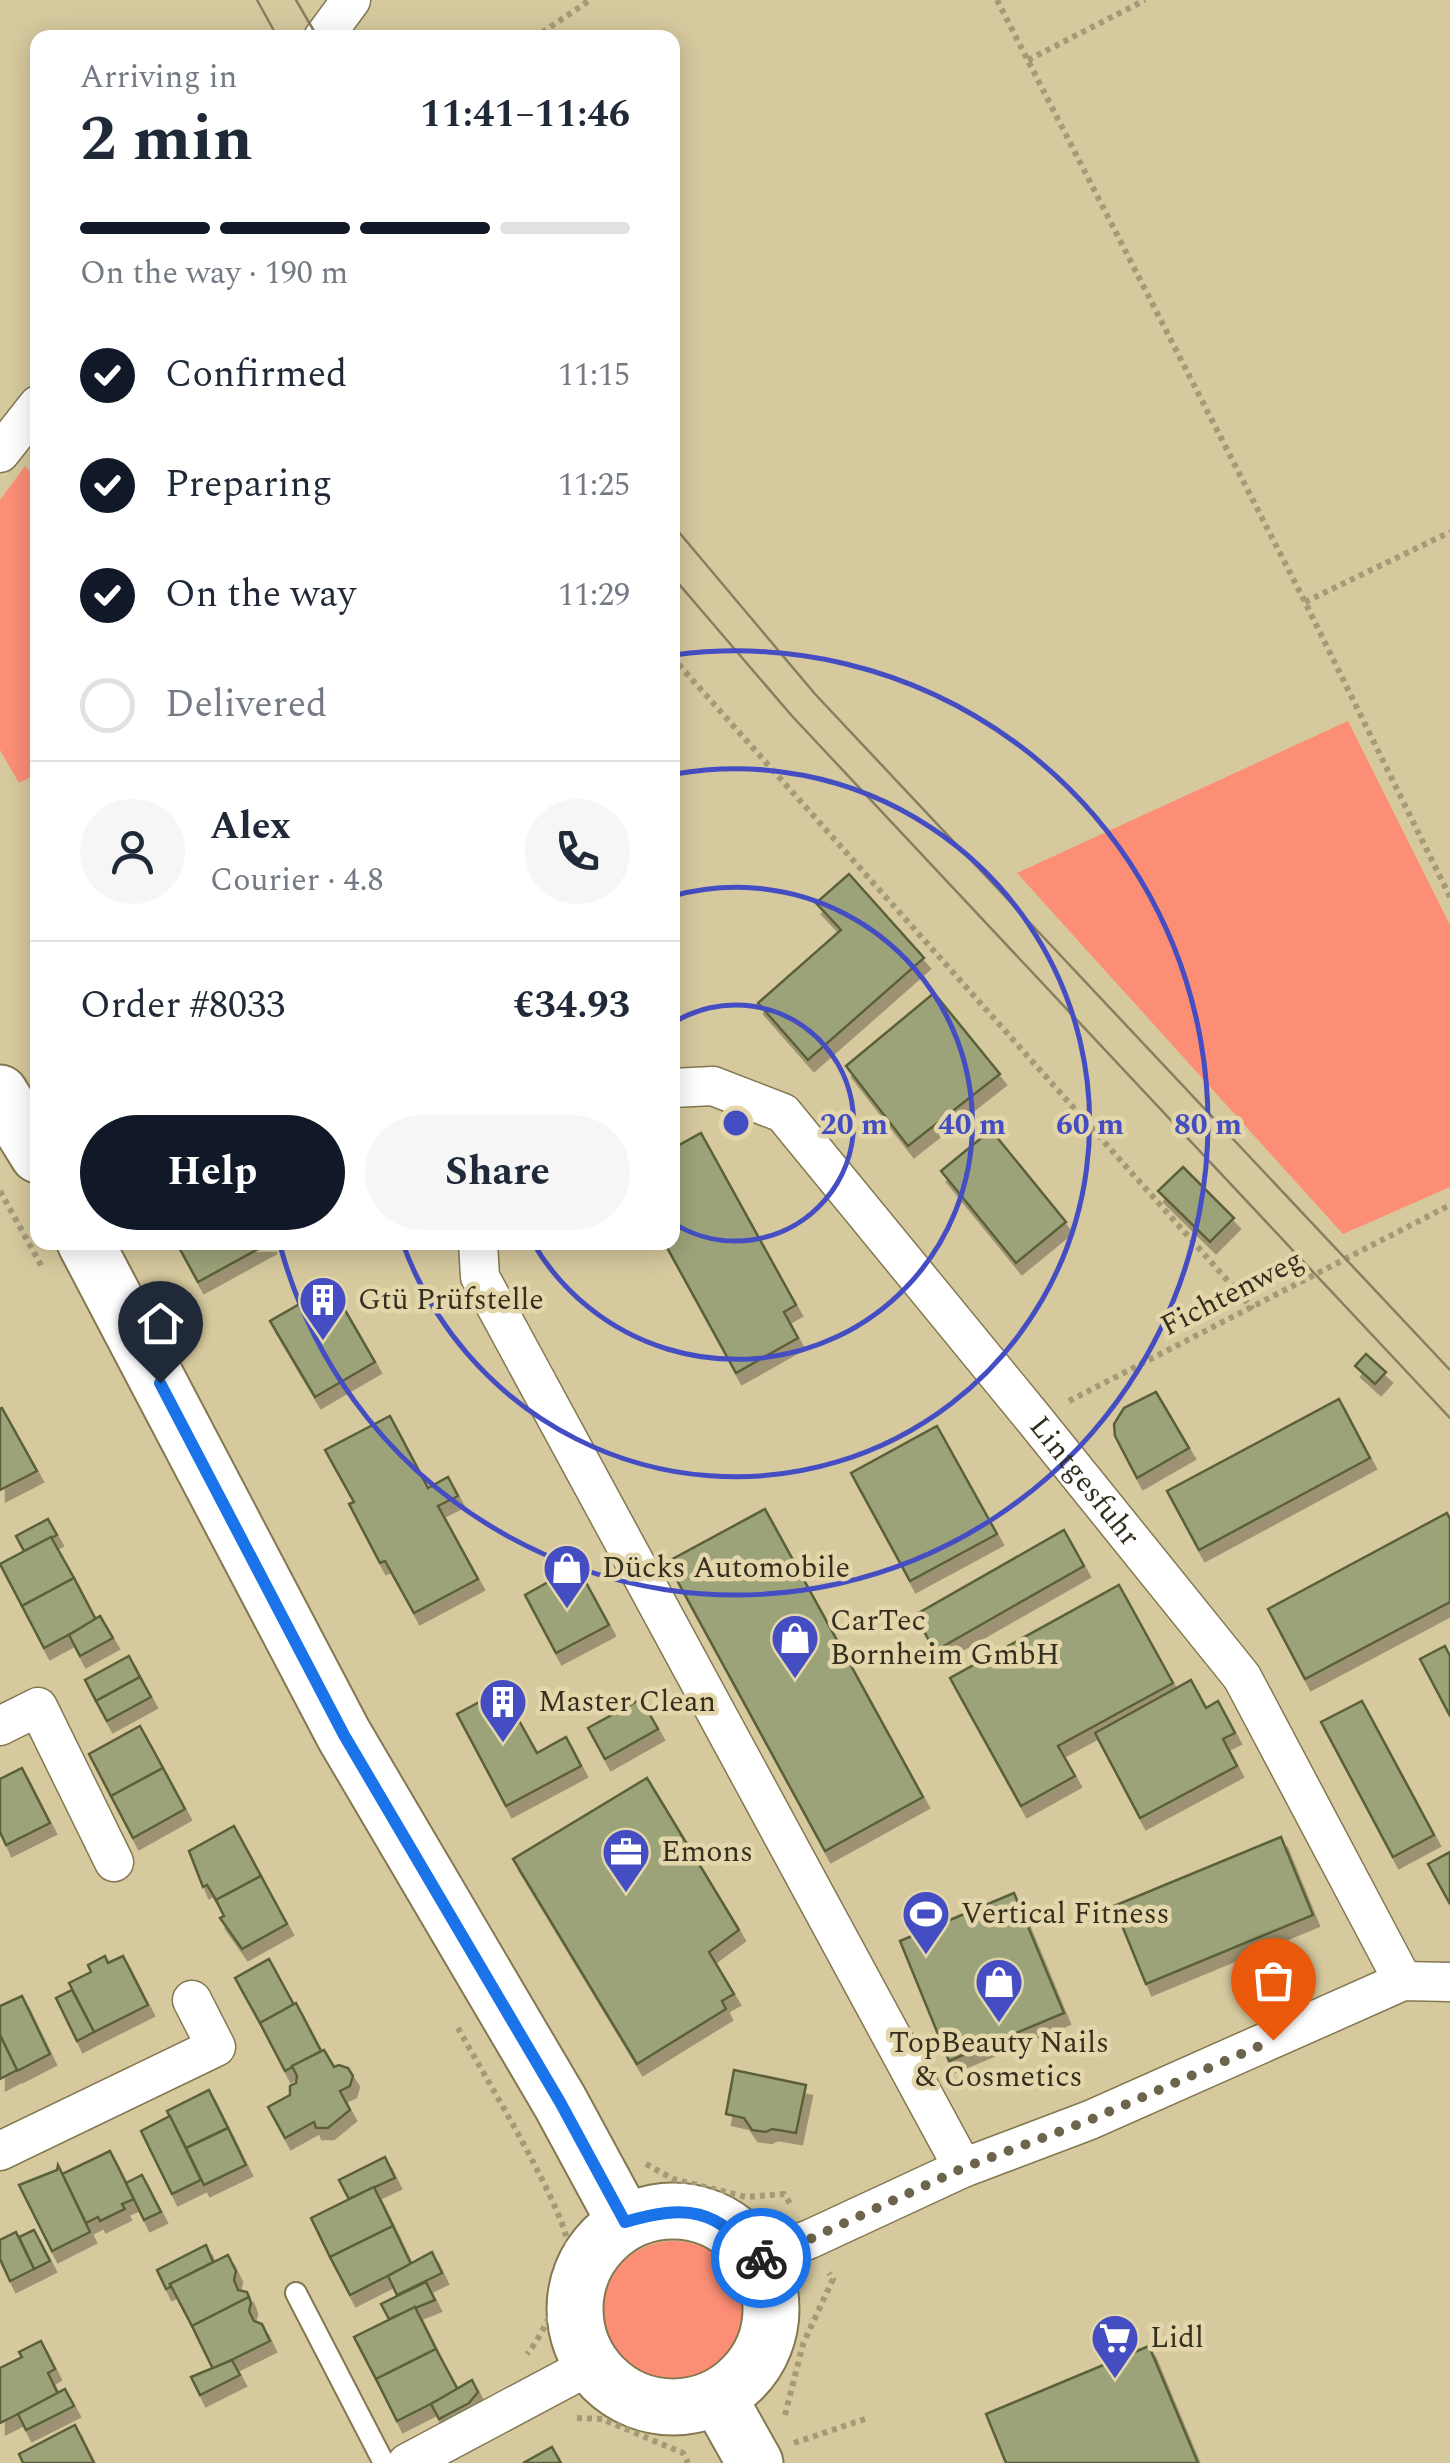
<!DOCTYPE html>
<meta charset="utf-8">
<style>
:root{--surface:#fff;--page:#f6f6f7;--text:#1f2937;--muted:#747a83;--line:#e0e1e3;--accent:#111827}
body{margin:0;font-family:Spectral,serif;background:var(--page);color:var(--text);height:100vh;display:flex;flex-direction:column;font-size:38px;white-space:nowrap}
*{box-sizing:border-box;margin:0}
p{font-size:32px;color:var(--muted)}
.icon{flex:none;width:55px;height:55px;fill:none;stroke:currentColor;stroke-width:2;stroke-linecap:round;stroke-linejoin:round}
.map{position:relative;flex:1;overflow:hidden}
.details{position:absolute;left:30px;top:30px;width:650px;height:1220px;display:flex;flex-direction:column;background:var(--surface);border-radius:20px;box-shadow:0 5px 25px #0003}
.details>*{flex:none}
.pin{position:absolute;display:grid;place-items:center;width:85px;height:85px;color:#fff;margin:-102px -42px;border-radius:50% 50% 50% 0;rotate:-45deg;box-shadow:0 0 10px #0007}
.pin .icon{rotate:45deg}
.courier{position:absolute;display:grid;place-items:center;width:100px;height:100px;margin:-50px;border:8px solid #1a73e8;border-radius:50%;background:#fff;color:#222;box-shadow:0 2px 12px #0007}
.headline em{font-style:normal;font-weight:700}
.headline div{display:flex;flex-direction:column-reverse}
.headline{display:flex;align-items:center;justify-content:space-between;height:170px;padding:0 50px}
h1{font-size:65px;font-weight:700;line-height:75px}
.bar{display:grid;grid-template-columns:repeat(4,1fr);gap:15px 10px;align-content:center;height:120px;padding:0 50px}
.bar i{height:12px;border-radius:8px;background:var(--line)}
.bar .selected{background:var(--accent)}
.bar p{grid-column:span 4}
.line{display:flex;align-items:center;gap:25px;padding:0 50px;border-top:2px solid var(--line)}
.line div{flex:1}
.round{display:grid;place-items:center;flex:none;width:105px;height:105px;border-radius:52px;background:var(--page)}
ol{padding:0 50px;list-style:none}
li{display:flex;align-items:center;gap:30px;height:110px}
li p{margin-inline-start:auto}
li .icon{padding:10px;border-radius:50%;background:var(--accent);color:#fff;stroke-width:4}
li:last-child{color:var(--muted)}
li i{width:55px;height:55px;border:5px solid var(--line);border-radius:50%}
.cta{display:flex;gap:20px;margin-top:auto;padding:20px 50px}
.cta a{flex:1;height:115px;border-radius:60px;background:var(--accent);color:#fff;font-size:40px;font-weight:700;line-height:115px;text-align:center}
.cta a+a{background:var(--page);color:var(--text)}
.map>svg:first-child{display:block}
.green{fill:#fc8e75}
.building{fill:#9da379;stroke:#5b6038;stroke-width:2.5;filter:url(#shadow)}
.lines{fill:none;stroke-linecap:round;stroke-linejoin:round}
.lane-casing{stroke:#847850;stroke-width:24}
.street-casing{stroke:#847850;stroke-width:41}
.secondary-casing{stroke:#847850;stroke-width:59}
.path{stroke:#a59a77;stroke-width:6;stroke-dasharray:5 5;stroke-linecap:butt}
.lane{stroke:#fff;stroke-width:20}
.street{stroke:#fff;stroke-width:38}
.secondary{stroke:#fff;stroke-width:55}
.tram{stroke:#887f60;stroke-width:2.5}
.done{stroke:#6d654b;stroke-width:10;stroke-dasharray:0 18}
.route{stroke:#1a73e8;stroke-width:12}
.ring{fill:none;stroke:#444ec2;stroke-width:5}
.labels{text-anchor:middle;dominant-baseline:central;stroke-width:9;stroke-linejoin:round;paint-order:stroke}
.street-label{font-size:30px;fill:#342f1e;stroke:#e3d6ab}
.poi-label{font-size:30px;fill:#342f1e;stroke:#e3d6ab;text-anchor:start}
.centre{fill:#444ec2;stroke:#e3d6ab;stroke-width:5}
.ring-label{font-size:30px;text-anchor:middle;font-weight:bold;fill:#444ec2;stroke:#e3d6ab;stroke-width:9;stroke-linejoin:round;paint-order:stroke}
</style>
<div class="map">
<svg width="1450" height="2463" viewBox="0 0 1450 2463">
<defs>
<filter id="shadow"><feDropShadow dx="6" dy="11" stdDeviation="0" flood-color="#0004"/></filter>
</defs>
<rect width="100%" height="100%" fill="#d6c99e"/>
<!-- green -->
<g class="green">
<path d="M25 466 38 481V773L19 783 0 750V500Z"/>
<path d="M1348 721 1450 925V1187L1343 1234 1017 873Z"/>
<circle cx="674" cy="2315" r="74"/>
</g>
<!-- building -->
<g class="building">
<path d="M849 874 924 958 808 1060 758 1003 841 930 816 903Z"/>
<path d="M934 993 1000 1074 908 1146 846 1066Z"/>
<path d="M991 1130 1066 1222 1016 1263 941 1171Z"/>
<path d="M701 1133 796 1305 784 1312 798 1338 736 1373 664 1242H672V1149Z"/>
<path d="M1183 1167 1234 1218 1210 1242 1158 1191Z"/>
<path d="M176 1242H271L198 1282Z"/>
<path d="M331 1286 375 1362 315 1397 270 1321Z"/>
<path d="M1366 1354 1386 1372 1375 1384 1355 1366Z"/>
<path d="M1156 1392 1189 1448 1137 1478 1115 1436 1114 1424 1124 1408Z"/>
<path d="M1339 1399 1370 1458 1199 1550 1167 1491Z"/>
<path d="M2 1408 37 1471 0 1490V1409Z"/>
<path d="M390 1416 428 1488 448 1477 458 1496 438 1506 478 1579 414 1613 385 1561 380 1563 349 1504 354 1502 325 1450Z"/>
<path d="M937 1426 997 1534 910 1581 851 1473Z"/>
<path d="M765 1509 923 1797 825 1851 667 1562Z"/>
<path d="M1447 1513 1450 1519V1602L1305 1679 1268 1609Z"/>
<path d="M48 1519 57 1535 24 1551 16 1536Z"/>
<path d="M1064 1530 1084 1566 935 1651 915 1615Z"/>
<path d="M51 1537 74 1578 22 1606 0 1564Z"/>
<path d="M577 1566 609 1625 556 1653 525 1595Z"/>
<path d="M74 1578 96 1620 44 1648 22 1606Z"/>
<path d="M1119 1585 1173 1683 1058 1746 1075 1776 1021 1806 950 1678Z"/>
<path d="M100 1616 113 1638 80 1656 69 1635Z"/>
<path d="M1445 1646 1450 1656V1716L1420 1659Z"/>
<path d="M129 1656 140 1677 96 1701 85 1680Z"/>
<path d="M140 1677 151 1697 107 1721 96 1701Z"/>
<path d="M1191 1680 1206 1708 1218 1701 1235 1733 1223 1739 1237 1766 1140 1818 1095 1733Z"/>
<path d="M502 1690 537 1753 566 1737 581 1766 506 1806 457 1714Z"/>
<path d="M641 1699 658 1729 605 1759 588 1728Z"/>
<path d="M1362 1701 1434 1835 1393 1857 1321 1722Z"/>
<path d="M140 1726 163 1768 111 1796 89 1754Z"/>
<path d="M22 1768 50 1823 6 1845 0 1832V1779Z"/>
<path d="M163 1768 185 1809 133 1838 111 1796Z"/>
<path d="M647 1778 739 1930 709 1952 734 1994 722 2001 726 2009 637 2064 513 1859Z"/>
<path d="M234 1826 261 1876 216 1900 207 1885 203 1887 189 1851Z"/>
<path d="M1281 1837 1313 1915 1146 1984 1114 1906Z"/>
<path d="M1450 1852V1904L1428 1864Z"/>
<path d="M261 1876 287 1924 242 1949 220 1918 224 1916 216 1900Z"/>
<path d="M1014 1893 1064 2013 949 2061 900 1941Z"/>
<path d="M105 1956 108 1963 123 1956 148 2005 94 2032 69 1983 91 1972 88 1965Z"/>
<path d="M269 1959 294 2005 260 2023 235 1978Z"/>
<path d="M72 1990 94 2032 77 2041 56 1998Z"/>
<path d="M22 1996 50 2054 17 2071 0 2035V2006Z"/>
<path d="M296 2003 321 2051 285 2071 260 2023Z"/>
<path d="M0 2035 17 2070 0 2079Z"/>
<path d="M324 2050 334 2067 339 2065 348 2068 353 2076 350 2086 340 2091 350 2110 328 2128H316L314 2122 285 2138 268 2107 290 2095V2086L296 2083 297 2076 292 2066Z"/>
<path d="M734 2070 806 2085 796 2133 772 2129 766 2132 752 2130 744 2118 726 2114Z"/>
<path d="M209 2090 228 2128 186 2148 167 2111Z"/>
<path d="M170 2116 201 2180 172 2194 141 2131Z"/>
<path d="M228 2128 246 2165 204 2185 186 2148Z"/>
<path d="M110 2151 134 2199 122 2204 125 2209 100 2221 98 2217 86 2223 62 2174Z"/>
<path d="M385 2157 395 2178 349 2199 339 2180Z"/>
<path d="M58 2165 90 2232 52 2251 19 2185 57 2170Z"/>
<path d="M142 2175 161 2212 144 2220 126 2183Z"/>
<path d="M374 2187 393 2226 330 2257 311 2218Z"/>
<path d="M393 2226 411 2264 350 2295 330 2257Z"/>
<path d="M34 2230 50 2261 34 2269 19 2237Z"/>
<path d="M16 2232 34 2269 10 2281 0 2259V2240Z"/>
<path d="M206 2245 213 2262 170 2284 172 2286 166 2289 157 2270Z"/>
<path d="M432 2252 442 2273 397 2295 388 2276Z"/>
<path d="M228 2255 236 2271 234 2280 238 2290 247 2292 249 2297 192 2326 170 2284Z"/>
<path d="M426 2282 435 2300 389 2319 381 2304Z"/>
<path d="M249 2297 251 2303 249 2311 254 2321 262 2324 270 2341 213 2369 192 2326Z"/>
<path d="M415 2307 436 2349 376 2379 354 2337Z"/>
<path d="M41 2341 55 2369 48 2373 58 2394 0 2423V2368L22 2357 19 2352Z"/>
<path d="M1149 2346 1198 2463H1006L986 2414Z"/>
<path d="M436 2349 458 2390 397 2421 376 2379Z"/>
<path d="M232 2360 240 2375 200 2395 191 2377Z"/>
<path d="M472 2380 478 2392 469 2403 439 2419 431 2404Z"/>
<path d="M65 2389 74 2406 26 2430 18 2414Z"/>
<path d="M75 2425 94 2463H23L19 2454Z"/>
<path d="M552 2447 561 2463H523Z"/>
</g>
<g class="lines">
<!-- lane casing -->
<g class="lane-casing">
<path id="lane" d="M296 2293 384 2463"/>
</g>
<!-- street casing -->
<g class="street-casing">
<g id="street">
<path d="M323 38 351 0"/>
<path d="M0 453 38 405"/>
<path id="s1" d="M672 1088 713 1086 783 1113 1034 1419 1242 1677 1403 1981"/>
<path d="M478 1242 480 1277 963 2168"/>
<path d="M0 1726 38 1707 114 1862"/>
<path d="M0 2151 216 2047 192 2000"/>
<path d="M758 2259 810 2239 963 2168 1090 2120 1403 1981 1450 1982"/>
<path d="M407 2463 591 2365"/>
</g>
</g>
<!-- secondary casing -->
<g class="secondary-casing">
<g id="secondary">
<path d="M0 1093 38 1155"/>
<path d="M85 1242 344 1735 560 2102 625 2222"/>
<circle cx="673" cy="2309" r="98"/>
<path d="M718 2397 755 2463"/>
</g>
</g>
<!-- path -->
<g class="path">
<path d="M997 0 1305 602 1450 897"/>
<path d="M534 38 590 0"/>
<path d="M1028 60 1145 0"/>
<path d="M1305 602 1450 532"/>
<path d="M672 657 1253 1309"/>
<path d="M0 1191 42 1267"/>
<path d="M1069 1401 1450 1205"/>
<path d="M458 2028C480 2069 573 2219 569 2255 566 2283 545 2333 527 2354"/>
<path d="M646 2164 673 2179 746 2197 784 2194 791 2205"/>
<path d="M785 2415 803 2344 833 2279 829 2273"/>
<path d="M577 2418 602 2419 683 2453 688 2463"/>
<path d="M794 2443 868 2418"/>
</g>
<!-- lane -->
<use href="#lane" class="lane"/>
<!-- street -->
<use href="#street" class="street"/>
<!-- secondary -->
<use href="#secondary" class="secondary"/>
<!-- tram -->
<g class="tram">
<path d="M257 0 278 38"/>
<path d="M296 0 318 38"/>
<path d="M672 524 815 694 1450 1370"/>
<path d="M672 576 792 716 1450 1418"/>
</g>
</g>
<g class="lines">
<!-- done -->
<path class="done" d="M761 2258 810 2239 963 2168 1090 2120 1273 2040"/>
<!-- route -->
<path class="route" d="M160 1383 344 1735 560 2102 625 2222C688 2204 715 2208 758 2259L761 2258"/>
</g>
<!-- distance rings -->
<g class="ring">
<path d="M673 1023A118 118 0 1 1 673 1223"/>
<path d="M673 896A236 236 0 1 1 533 1243"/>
<path d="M675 774A354 354 0 1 1 403 1244"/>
<path d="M674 655A472 472 0 1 1 280 1245"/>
</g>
<!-- icons -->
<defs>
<g id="building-pin" transform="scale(2.5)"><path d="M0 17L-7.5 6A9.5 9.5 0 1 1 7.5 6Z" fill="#444ec2" stroke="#e3d6ab"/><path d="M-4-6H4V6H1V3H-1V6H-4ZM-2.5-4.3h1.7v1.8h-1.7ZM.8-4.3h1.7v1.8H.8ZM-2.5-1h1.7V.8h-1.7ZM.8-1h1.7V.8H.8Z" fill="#fff"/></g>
<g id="shop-pin" transform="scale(2.5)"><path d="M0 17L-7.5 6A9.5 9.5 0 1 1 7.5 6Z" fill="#444ec2" stroke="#e3d6ab"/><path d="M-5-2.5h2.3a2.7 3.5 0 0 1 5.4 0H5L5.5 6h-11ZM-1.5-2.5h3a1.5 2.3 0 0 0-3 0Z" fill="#fff"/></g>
<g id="office-pin" transform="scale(2.5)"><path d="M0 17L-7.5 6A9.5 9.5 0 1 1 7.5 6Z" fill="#444ec2" stroke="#e3d6ab"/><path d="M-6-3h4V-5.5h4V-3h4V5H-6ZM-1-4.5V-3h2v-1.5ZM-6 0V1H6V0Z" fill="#fff"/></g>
<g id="stadium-pin" transform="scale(2.5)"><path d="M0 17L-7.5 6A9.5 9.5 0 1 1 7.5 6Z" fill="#444ec2" stroke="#e3d6ab"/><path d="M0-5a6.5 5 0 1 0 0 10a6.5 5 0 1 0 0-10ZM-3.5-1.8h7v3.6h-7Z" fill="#fff"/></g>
<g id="supermarket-pin" transform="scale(2.5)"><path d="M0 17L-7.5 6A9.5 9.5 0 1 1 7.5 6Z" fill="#444ec2" stroke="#e3d6ab"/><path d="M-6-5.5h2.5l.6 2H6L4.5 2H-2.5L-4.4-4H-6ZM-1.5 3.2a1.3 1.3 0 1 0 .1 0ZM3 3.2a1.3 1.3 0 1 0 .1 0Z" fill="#fff"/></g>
</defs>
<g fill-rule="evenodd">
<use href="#building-pin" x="323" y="1300"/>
<use href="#shop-pin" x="567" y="1568"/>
<use href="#shop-pin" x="795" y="1638"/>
<use href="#building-pin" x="503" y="1702"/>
<use href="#office-pin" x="626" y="1852"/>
<use href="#stadium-pin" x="926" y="1914"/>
<use href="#shop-pin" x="999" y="1982"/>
<use href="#supermarket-pin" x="1115" y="2338"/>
</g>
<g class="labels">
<!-- street labels -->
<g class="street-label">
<text transform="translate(1232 1293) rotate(-27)">Fichtenweg</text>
<text stroke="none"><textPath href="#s1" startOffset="592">Lintgesfuhr</textPath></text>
</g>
<!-- poi labels -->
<g class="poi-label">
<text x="358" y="1300">Gtü Prüfstelle</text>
<text x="602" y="1568">Dücks Automobile</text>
<text x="830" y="1621">CarTec<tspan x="830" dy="34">Bornheim GmbH</tspan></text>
<text x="538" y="1702">Master Clean</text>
<text x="661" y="1852">Emons</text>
<text x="961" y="1914">Vertical Fitness</text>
<text x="999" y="2043" text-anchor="middle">TopBeauty Nails<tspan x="999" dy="34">&amp; Cosmetics</tspan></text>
<text x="1150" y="2338">Lidl</text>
</g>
</g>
<circle cx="736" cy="1123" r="15" class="centre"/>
<g class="ring-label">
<text x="854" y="1134">20 m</text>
<text x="972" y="1134">40 m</text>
<text x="1090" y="1134">60 m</text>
<text x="1208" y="1134">80 m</text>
</g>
</svg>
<div class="pin" style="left:1273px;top:2040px;background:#ea580c"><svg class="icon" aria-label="bag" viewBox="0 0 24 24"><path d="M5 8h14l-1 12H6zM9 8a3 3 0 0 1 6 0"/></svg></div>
<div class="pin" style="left:160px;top:1383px;background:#1f2937"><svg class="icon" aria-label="home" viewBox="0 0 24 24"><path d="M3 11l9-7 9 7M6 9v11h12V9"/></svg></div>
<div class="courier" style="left:761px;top:2258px"><svg class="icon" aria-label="bike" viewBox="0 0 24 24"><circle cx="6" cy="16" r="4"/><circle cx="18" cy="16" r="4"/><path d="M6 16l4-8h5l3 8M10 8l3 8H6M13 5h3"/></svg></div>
<section class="details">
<div class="headline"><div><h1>2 min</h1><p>Arriving in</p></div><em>11:41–11:46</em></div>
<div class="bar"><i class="selected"></i><i class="selected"></i><i class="selected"></i><i></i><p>On the way · 190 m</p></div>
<ol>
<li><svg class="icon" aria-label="check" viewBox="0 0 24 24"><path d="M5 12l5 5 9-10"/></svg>Confirmed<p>11:15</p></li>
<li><svg class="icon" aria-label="check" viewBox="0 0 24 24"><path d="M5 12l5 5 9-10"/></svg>Preparing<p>11:25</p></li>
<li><svg class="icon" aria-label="check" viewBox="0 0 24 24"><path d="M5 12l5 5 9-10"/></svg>On the way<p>11:29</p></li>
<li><i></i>Delivered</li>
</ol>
<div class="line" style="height:180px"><a class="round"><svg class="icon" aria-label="person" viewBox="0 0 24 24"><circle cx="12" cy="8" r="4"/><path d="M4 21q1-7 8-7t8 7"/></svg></a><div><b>Alex</b><p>Courier · 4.8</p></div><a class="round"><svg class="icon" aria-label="phone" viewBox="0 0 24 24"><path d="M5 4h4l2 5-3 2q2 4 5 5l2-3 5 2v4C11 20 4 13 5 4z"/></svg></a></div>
<div class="line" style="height:130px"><div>Order #8033</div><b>€34.93</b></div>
<div class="cta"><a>Help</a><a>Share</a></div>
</section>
</div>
